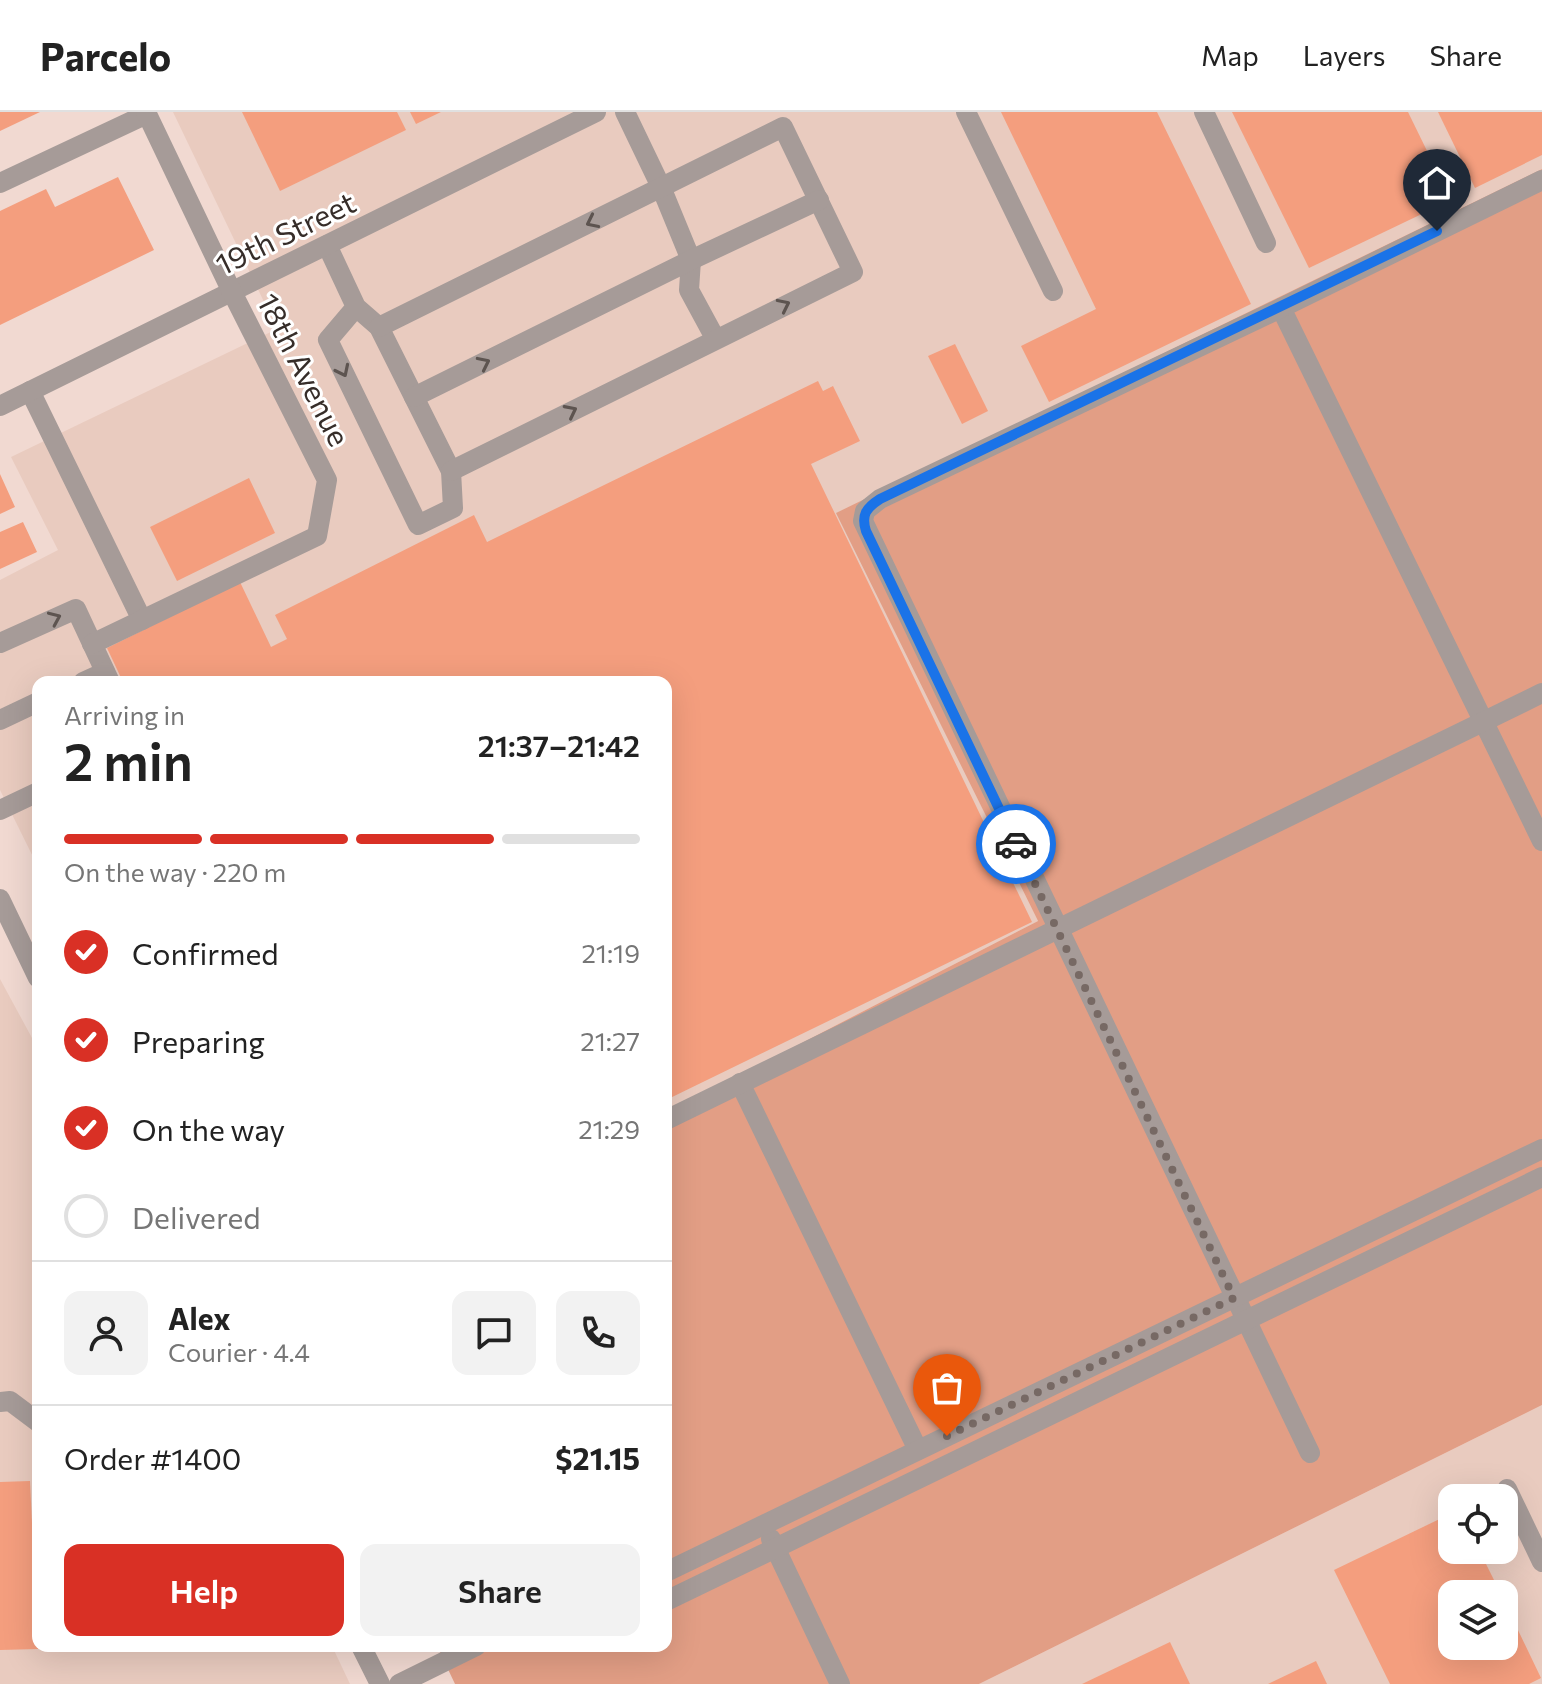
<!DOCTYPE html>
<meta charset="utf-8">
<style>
:root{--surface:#fff;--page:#f2f2f2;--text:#222;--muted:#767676;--line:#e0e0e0;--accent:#d93025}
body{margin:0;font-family:Commissioner,sans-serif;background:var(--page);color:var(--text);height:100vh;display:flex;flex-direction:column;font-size:30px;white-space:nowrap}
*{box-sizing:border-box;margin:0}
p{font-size:26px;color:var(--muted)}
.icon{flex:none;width:44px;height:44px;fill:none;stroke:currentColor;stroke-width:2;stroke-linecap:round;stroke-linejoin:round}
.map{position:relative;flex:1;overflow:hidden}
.panel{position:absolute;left:32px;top:564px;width:640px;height:976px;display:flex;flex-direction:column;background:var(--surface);border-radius:16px;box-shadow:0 8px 32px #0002}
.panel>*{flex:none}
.controls{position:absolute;left:1438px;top:1372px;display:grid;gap:16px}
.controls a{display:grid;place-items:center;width:80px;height:80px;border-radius:16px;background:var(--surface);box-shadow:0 8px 32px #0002;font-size:40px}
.pin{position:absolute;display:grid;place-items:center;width:68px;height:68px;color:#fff;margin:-82px -34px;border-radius:50% 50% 50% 0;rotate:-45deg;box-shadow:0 0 8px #0007}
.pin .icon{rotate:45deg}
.courier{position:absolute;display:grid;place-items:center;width:80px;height:80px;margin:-40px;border:6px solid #1a73e8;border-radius:50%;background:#fff;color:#222;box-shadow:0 2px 10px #0007}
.headline em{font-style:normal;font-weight:600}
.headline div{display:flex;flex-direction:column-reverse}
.headline{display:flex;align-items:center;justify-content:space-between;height:136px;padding:0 32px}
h1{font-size:52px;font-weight:600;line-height:60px}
.bar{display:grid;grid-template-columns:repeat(4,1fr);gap:12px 8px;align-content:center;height:96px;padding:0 32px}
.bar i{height:10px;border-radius:6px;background:var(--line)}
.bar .on{background:var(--accent)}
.bar p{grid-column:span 4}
.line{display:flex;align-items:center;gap:20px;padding:0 32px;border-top:2px solid var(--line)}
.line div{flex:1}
.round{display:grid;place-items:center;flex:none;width:84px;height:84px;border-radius:16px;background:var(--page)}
ol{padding:0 32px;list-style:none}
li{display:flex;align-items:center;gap:24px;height:88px}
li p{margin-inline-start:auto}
li .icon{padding:8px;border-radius:50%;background:var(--accent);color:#fff;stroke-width:4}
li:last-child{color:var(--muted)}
li i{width:44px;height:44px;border:4px solid var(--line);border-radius:50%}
.cta{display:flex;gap:16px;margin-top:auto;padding:16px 32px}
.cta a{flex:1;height:92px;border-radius:16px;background:var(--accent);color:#fff;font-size:32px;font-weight:600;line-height:92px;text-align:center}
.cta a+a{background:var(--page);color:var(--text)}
header{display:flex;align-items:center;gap:48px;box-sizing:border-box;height:112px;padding:0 40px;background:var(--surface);border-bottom:2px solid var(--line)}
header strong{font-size:38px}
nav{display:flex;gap:44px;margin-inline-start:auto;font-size:28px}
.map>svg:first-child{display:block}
.built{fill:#e9cbbf;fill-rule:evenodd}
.green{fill:#e29e85}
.building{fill:#f49e7e}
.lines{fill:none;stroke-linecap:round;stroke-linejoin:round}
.minor{stroke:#a69b98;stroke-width:20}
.oneway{stroke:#5d5450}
.done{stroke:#776964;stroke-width:8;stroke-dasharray:0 14.4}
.route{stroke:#1a73e8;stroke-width:10}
.labels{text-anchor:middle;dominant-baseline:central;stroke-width:6;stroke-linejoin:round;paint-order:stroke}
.street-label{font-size:30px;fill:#362d29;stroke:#fff}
</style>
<header>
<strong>Parcelo</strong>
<nav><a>Map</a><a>Layers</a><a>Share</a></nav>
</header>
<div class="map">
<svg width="1542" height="1572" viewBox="0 0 1542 1572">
<rect width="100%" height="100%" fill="#f1d9d1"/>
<!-- built -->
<g class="built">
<path d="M173 0H1542V57L837 401 1038 809 666 1001V570H38V755L0 678V468L58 438 11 345 277 217Z"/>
<path d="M0 867 38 937V1534H332L350 1572H0Z"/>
<path d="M1542 1293V1572H979ZM1452 1386H1504V1438H1452ZM1452 1482H1504V1534H1452Z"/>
</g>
<!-- green -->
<path class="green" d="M1542 57V1293L979 1572H455L437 1534H666V1001L1038 809 836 401Z"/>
<!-- building -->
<g class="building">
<path d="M0 0H40L0 19Z"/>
<path d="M242 0H397L406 18 280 79Z"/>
<path d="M410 0H441L416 12Z"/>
<path d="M1001 0H1157L1251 192 1049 290 1021 234 1096 197Z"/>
<path d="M1232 0H1408L1451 88 1309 156Z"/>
<path d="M1438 0H1542V43L1475 76Z"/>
<path d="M118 65 154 138 0 213V99L46 77 55 95Z"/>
<path d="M955 232 988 299 962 312 928 244Z"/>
<path d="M818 269 823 279 833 274 860 329 811 352 1032 810 666 988V570H123L107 536 240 470 271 535 287 527 275 503 474 403 487 430Z"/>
<path d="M0 362 15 395 0 402Z"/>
<path d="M249 366 275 421 177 469 150 415Z"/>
<path d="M23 410 37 440 0 457V420Z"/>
<path d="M30 1369 38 1537 0 1538V1370Z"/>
<path d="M1452 1401V1438H1479L1501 1482H1452V1534H1504V1489L1541 1566 1529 1572H1390L1334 1458Z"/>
<path d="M1170 1530 1190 1572H1082Z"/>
<path d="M1316 1549 1327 1572H1268Z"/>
</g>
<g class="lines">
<!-- minor -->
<g class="minor">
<path d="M625 0 661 75 691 148 689 178 715 226"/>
<path d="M966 0 1053 179"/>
<path d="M1204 0 1266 131"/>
<path d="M1542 68 1281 196 1542 729"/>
<path d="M0 71 147 2"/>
<path d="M327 133 356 195 379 215 451 359 453 396 418 413 328 228 356 195"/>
<path d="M1281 196 880 387 865 399 863 409 1310 1341"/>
<path d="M379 215 783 15 853 160 451 359"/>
<path d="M30 279 142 508"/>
<path d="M414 285 691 148 819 88"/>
<path d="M0 294 596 0"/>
<path d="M0 531 76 497 110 570"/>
<path d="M92 532 317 424 327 368 232 180 146 0"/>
<path d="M83 570 105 560"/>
<path d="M0 608 38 590"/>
<path d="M0 698 38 680"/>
<path d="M0 787 38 866"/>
<path d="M740 971 918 1338"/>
<path d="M666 1008 1542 581"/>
<path d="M0 1290 10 1289 38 1310"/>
<path d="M1507 1377 1542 1450"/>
<path d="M771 1427 840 1572"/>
<path d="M666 1460 1542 1037"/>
<path d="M666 1489 1542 1065"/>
<path d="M361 1534 380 1572"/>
<path d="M399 1572 476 1534"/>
</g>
</g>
<!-- one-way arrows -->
<defs><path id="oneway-chevron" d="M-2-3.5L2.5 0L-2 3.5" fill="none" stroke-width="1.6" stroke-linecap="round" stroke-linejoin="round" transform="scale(2)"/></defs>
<g class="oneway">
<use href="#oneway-chevron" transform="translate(592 110) rotate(154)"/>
<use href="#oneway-chevron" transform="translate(784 193) rotate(-26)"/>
<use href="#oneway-chevron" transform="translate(484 251) rotate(-26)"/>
<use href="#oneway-chevron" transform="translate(343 259) rotate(64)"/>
<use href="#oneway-chevron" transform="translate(571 299) rotate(-27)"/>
<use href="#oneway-chevron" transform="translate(55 506) rotate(-24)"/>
</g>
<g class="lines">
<!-- done -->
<path class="done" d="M947 1324 1234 1186 1016 732"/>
<!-- route -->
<path class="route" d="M1016 732 866 419C861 403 866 396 880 387L1437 119"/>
</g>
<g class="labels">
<!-- street labels -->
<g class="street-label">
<text transform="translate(285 120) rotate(-26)">19th Street</text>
<text transform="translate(305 257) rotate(63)">18th Avenue</text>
</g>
</g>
</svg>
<div class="controls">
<a><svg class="icon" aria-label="locate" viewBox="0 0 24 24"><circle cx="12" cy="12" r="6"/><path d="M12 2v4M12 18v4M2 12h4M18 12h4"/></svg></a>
<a><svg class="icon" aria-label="layers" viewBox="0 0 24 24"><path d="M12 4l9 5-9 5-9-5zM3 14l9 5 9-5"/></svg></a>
</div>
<div class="pin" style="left:947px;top:1324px;background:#ea580c"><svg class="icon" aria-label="bag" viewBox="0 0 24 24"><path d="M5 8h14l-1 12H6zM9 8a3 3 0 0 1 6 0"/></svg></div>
<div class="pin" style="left:1437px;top:119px;background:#1f2937"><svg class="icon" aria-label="home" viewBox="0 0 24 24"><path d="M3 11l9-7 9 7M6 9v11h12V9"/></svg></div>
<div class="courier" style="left:1016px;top:732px"><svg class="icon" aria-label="car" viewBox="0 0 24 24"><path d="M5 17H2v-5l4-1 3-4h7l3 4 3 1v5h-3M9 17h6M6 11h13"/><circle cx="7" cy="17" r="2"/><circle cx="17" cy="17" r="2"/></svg></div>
<section class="panel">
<div class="headline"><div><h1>2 min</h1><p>Arriving in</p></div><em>21:37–21:42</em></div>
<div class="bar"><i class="on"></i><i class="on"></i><i class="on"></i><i></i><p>On the way · 220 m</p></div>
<ol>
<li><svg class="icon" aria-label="check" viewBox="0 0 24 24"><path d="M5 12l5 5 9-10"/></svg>Confirmed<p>21:19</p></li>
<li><svg class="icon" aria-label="check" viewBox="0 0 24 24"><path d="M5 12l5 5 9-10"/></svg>Preparing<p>21:27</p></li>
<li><svg class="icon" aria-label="check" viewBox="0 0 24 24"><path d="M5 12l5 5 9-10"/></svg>On the way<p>21:29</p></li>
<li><i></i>Delivered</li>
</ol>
<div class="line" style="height:144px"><a class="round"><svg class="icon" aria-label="person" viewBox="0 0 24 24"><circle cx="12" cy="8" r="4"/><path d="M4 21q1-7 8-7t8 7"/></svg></a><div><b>Alex</b><p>Courier · 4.4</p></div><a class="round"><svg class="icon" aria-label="chat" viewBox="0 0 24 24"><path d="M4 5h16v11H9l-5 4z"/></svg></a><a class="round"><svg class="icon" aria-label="phone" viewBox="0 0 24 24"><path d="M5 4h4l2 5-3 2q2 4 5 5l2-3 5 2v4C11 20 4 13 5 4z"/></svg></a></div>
<div class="line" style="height:104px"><div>Order #1400</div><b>$21.15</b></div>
<div class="cta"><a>Help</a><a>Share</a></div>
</section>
</div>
